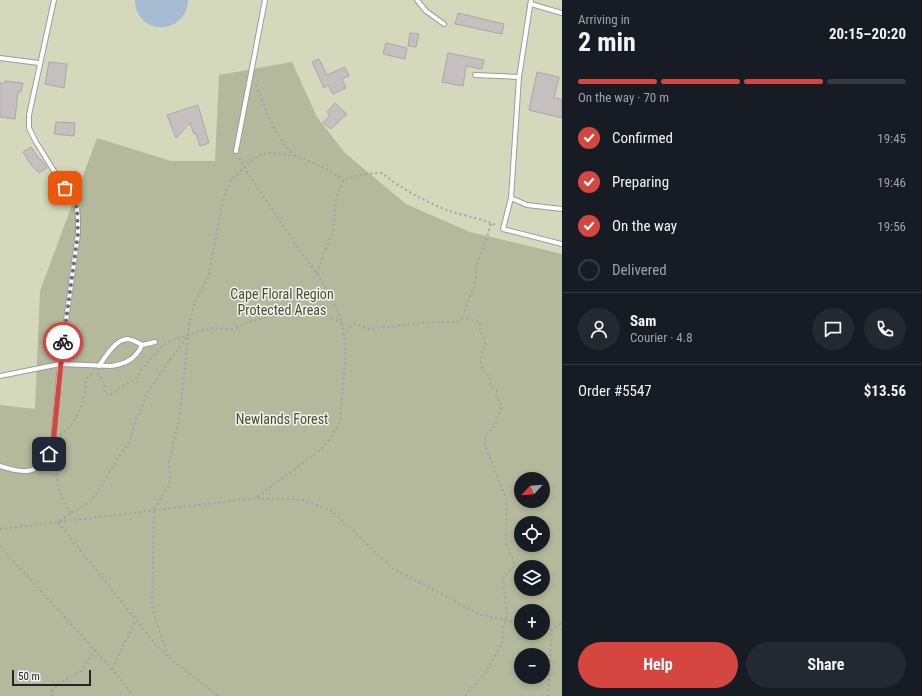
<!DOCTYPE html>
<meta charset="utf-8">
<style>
:root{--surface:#171b24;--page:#242831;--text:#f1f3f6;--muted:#9ea1a6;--line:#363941;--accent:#d54640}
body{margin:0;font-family:"Roboto Condensed",sans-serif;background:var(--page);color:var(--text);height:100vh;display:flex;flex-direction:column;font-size:15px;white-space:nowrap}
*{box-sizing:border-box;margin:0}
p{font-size:13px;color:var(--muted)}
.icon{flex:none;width:22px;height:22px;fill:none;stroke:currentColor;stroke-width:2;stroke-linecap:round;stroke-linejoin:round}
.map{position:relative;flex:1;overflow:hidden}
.panel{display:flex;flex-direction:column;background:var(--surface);width:360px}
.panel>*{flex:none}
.needle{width:26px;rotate:244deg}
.buttons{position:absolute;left:514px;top:472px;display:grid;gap:8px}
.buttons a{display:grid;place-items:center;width:36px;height:36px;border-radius:50%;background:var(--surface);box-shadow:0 2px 6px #0003;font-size:20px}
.scale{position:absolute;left:12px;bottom:10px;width:79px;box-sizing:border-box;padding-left:4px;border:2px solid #252527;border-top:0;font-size:11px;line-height:14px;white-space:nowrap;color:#252527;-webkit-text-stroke:3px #f0f1f5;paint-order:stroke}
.pin{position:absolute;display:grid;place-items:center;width:34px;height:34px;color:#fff;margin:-17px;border-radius:8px;box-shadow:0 2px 6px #0006}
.courier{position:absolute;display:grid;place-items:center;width:40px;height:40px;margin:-20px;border:3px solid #d54640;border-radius:50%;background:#fff;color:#222;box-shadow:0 1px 5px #0007}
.headline em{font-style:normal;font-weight:700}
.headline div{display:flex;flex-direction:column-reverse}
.headline{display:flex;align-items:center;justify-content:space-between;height:68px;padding:0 16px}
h1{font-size:26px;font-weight:700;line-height:30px}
.bar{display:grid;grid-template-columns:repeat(4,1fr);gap:6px 4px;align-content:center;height:48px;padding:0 16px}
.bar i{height:5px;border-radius:3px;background:var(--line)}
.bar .selected{background:var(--accent)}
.bar p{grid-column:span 4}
.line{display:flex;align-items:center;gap:10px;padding:0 16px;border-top:1px solid var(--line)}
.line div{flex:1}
.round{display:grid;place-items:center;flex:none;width:42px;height:42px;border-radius:21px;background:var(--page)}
ol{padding:0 16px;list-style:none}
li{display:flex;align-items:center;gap:12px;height:44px}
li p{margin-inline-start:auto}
li .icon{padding:4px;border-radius:50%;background:var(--accent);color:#fff;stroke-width:4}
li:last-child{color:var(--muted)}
li i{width:22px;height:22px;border:2px solid var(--line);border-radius:50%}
.cta{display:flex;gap:8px;margin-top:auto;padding:8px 16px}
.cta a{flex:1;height:46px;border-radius:24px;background:var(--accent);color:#fff;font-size:16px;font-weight:700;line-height:46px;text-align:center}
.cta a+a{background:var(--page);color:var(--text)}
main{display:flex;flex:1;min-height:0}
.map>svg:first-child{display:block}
.green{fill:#d4d9bb;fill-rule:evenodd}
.forest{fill:#b4b99b;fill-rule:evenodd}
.water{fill:#a5bcd3}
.building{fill:#c5c0bf;stroke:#aba7a6}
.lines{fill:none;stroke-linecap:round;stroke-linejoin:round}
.lane-casing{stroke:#9c9ca0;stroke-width:6}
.path{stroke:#a0a1a4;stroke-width:2;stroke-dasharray:2 3;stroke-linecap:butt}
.lane{stroke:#fff;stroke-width:4}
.done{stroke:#6c6c6f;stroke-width:4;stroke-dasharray:0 7.2}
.route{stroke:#d54640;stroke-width:5}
.labels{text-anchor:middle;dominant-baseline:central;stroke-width:3;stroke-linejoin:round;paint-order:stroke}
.park-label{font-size:14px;fill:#4b501f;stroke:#f0f1f5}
</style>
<main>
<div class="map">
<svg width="562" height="696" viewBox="0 0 562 696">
<rect width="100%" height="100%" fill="#f0f1f5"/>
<!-- green -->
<path class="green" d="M0 0H562V696H0ZM521 479H543V501H521ZM521 523H543V545H521ZM521 567H543V589H521ZM521 611H543V633H521ZM521 655H543V677H521Z"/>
<!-- forest -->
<path class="forest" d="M292 62 317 117 345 153 406 204 470 232 562 254V696H0V405L35 409 40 291 97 138 171 161H215L219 75ZM521 479H543V501H521ZM521 523H543V545H521ZM521 567H543V589H521ZM521 611H543V633H521ZM521 655H543V677H521Z"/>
<!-- water -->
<path class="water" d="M135 0H188V1C185 37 135 35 135 0Z"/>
<!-- building -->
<g class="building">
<path d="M458 13 504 24 502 34 455 24Z"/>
<path d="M410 33 419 34 416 47 408 46Z"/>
<path d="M386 43 407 48 405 59 383 54Z"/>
<path d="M448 53 484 60 482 69 466 66 463 86 442 82Z"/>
<path d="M319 59 327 75 345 67 349 76 342 79 346 88 333 94 328 85 324 88 312 62Z"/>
<path d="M49 62 67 64 64 88 45 84Z"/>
<path d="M537 72 559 77 554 98 562 99V118L529 110Z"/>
<path d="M5 81 23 83 21 92H18L15 119 0 117V83H5Z"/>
<path d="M335 103 347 114 331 129 323 123 330 115 327 112Z"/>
<path d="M198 105 209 143 200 146 196 133 194 134 190 123 176 138 167 115Z"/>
<path d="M56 122 75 123 74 136 54 134Z"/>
<path d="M31 147 40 160 41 159 47 168 39 173 31 165 23 152Z"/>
</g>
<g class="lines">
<!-- lane casing -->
<g class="lane-casing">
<g id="lane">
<path d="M417 0 426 11 444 24"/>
<path d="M531 0 519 77 511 198 503 229 562 244"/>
<path d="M531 4 562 13"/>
<path d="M0 58 39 63"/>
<path d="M475 75 519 77"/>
<path d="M236 151 265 0"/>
<path d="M511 198 527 205 562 209"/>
<path d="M99 366C105 357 115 340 127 339 132 339 137 342 142 345"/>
<path d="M0 376 60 364 111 366C125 364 136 359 142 345L155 342"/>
<path d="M0 466C29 476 41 473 53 444L60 364 78 234V219L77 208 36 142 29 128V115L54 0"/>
</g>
</g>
<!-- path -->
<g class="path">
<path d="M256 85C266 110 275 137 295 156"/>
<path d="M317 273 333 230 336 198 344 180 363 174 382 173C400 188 424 201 447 210 461 215 477 218 491 223"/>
<path d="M343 335 349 328 355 324 369 329 423 323 443 322H456L462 320 464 316"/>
<path d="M97 373 105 383 104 392 110 396 119 388 137 378 141 370 160 348 168 342 196 332 213 328 233 329 252 321 296 310H317L342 323"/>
<path d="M60 435C78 421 86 401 86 379L93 373"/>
<path d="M57 454C54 475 58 497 71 513"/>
<path d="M257 498 304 500 332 511 392 568 481 615 521 623"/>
<path d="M0 529 256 498 322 449 332 436 340 421 346 351 342 323 336 308 317 273 302 254 244 167 239 157"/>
<path d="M0 546 120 678 130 692 131 696"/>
<path d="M543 628 552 630"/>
<path d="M168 656 156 622 152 605 154 509 170 484 169 462 180 414 188 337"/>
<path d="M112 669 136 620"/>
<path d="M52 696 51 691 64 680 80 672 95 650"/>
<path d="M218 696 168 657 156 645 58 522 92 500 130 440 135 422 149 390 188 335 189 324 196 299 208 278 221 210 225 194 231 180 252 160 262 154 269 153 288 155 302 158 331 171 344 180"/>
<path d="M465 696 487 670 502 644 503 628 507 616 503 578 515 565 506 544 507 501 485 445C485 427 490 435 495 425 498 419 499 412 502 406L496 397 497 391 491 386 489 375 482 370 481 361 482 352 485 344 484 337 480 331V322L468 319 464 315 469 297 475 287 476 266 486 241 491 223 497 226"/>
<path d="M548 696 552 630 562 623"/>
</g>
<!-- lane -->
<use href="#lane" class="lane"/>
</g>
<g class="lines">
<!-- done -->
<path class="done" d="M63 342 78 234 77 208 65 188"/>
<!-- route -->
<path class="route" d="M49 454 53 444 63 342"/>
</g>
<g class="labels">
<!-- park labels -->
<g class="park-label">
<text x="282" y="294">Cape Floral Region<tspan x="282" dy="16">Protected Areas</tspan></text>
<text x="282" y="419">Newlands Forest</text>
</g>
</g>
</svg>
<div class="buttons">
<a><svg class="needle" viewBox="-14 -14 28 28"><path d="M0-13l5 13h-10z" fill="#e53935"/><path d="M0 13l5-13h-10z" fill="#9ea1a6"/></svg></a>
<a><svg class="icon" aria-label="locate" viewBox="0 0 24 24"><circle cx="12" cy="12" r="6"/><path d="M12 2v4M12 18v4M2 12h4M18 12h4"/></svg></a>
<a><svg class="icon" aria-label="layers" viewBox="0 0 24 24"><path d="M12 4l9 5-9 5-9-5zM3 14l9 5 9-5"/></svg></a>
<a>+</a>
<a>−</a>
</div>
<div class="scale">50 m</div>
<div class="pin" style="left:65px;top:188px;background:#ea580c"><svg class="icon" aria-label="bag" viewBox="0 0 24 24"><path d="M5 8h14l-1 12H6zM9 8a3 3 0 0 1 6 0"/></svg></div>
<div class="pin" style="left:49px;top:454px;background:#1f2937"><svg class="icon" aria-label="home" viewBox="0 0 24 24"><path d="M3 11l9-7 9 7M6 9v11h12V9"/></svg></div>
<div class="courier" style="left:63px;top:342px"><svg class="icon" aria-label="bike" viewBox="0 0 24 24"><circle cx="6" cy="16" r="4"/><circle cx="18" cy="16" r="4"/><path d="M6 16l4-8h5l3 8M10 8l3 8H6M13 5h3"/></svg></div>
</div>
<section class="panel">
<div class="headline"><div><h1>2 min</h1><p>Arriving in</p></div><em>20:15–20:20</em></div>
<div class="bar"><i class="selected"></i><i class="selected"></i><i class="selected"></i><i></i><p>On the way · 70 m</p></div>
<ol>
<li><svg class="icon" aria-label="check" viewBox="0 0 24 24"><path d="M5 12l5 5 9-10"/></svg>Confirmed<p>19:45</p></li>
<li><svg class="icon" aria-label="check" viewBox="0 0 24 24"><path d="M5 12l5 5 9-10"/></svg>Preparing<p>19:46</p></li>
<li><svg class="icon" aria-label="check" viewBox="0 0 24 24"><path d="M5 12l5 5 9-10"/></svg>On the way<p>19:56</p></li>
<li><i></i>Delivered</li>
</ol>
<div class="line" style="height:72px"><a class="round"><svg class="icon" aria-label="person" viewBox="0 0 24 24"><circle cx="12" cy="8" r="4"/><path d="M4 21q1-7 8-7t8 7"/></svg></a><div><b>Sam</b><p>Courier · 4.8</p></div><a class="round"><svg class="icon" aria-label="chat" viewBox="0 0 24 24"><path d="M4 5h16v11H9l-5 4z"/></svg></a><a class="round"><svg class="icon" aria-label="phone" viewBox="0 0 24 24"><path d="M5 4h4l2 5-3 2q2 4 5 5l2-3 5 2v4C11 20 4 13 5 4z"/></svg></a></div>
<div class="line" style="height:52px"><div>Order #5547</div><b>$13.56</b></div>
<div class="cta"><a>Help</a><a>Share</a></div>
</section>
</main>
